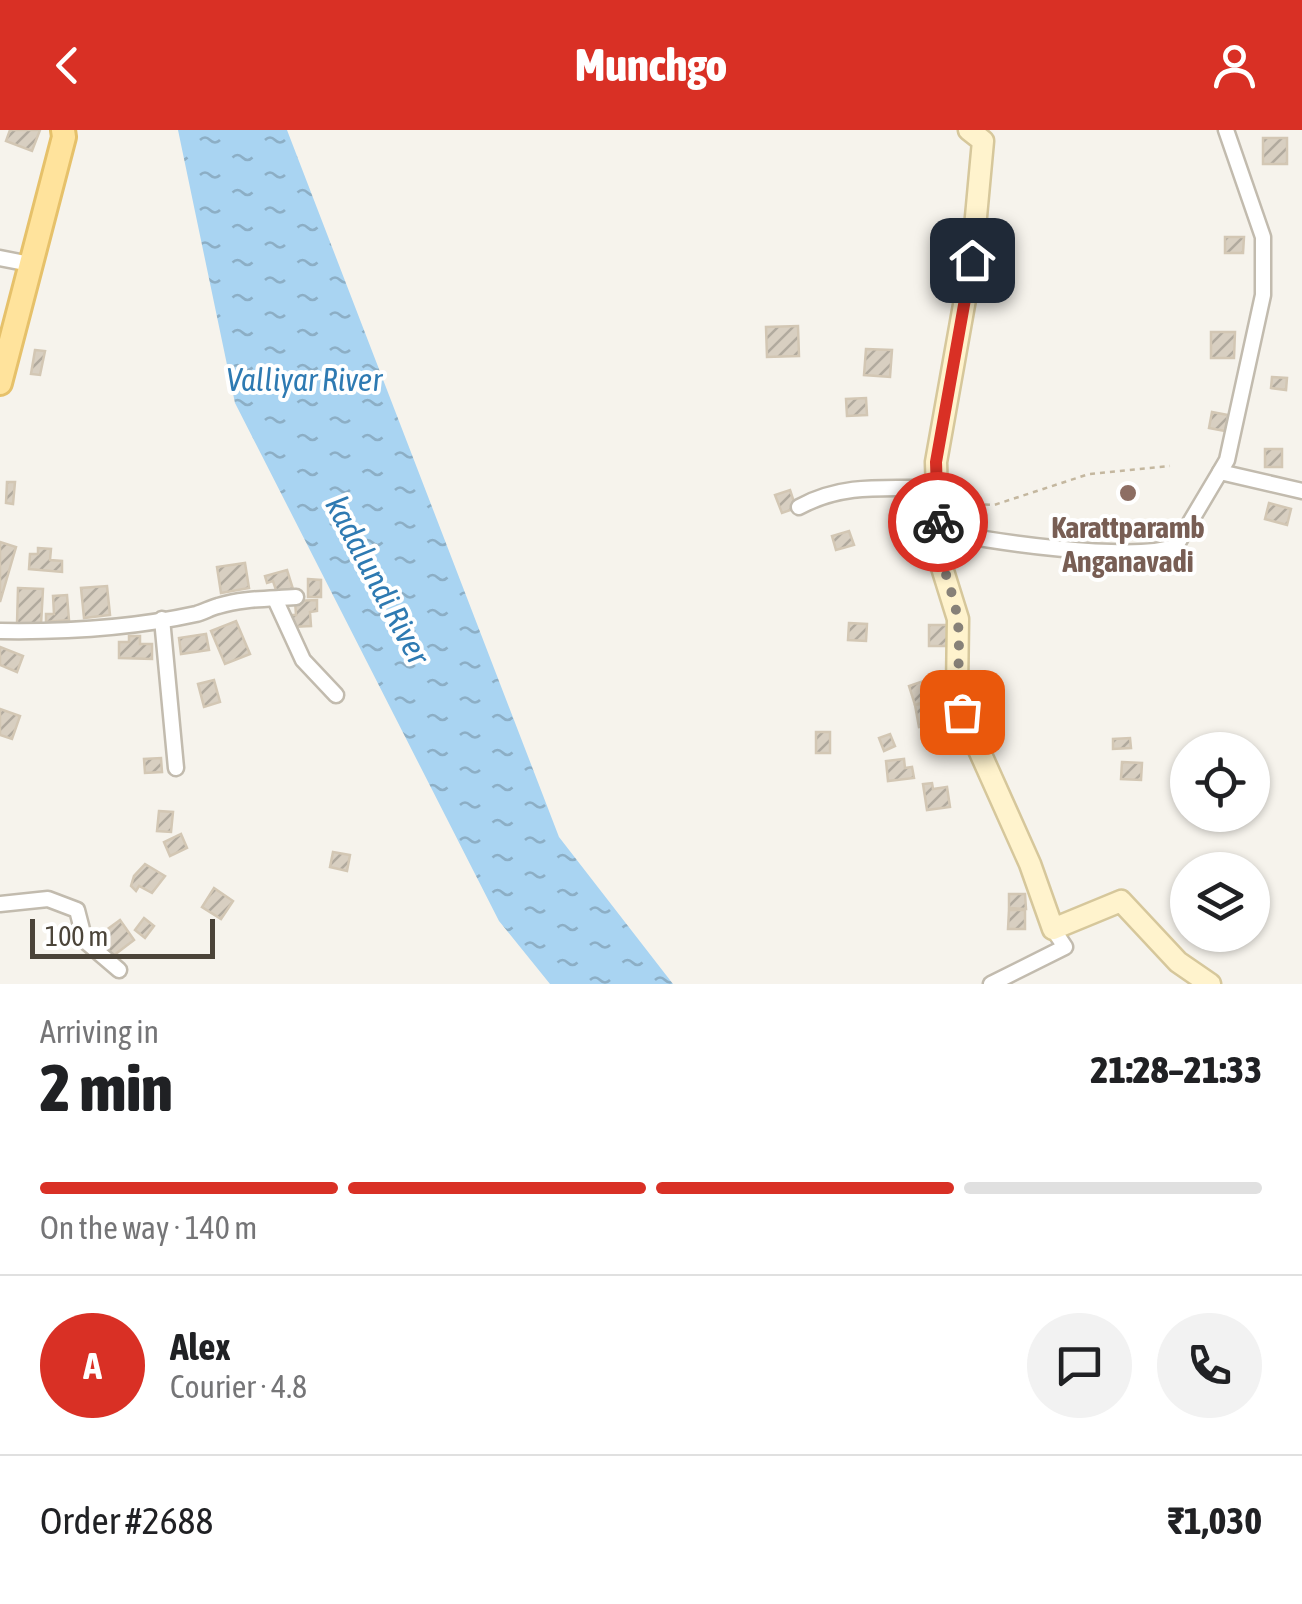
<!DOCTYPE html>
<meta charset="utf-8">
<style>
:root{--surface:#fff;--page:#f2f2f2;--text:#202124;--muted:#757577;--line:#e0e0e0;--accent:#d93025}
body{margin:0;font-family:"Asap Condensed",sans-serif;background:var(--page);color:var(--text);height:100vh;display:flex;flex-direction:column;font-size:38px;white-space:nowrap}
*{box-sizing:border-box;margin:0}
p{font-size:32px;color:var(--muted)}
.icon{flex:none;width:55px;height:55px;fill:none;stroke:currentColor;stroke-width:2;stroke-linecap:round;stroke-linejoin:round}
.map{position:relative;height:854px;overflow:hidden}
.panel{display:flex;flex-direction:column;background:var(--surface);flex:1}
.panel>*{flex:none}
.fabs{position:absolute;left:1170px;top:602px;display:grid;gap:20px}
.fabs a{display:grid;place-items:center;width:100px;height:100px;border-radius:50%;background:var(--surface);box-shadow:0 2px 8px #0004;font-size:50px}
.scale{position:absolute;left:30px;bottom:25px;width:185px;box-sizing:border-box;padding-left:10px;border:5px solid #4b4439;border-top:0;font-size:28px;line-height:35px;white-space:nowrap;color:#4b4439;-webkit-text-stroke:8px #fff;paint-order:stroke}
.pin{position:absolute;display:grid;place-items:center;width:85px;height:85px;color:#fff;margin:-42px;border-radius:20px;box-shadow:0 5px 15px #0006}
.courier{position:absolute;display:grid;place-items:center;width:100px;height:100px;margin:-50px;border:8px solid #d93025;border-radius:50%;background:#fff;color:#222;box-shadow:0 2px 12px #0007}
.headline em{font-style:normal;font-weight:800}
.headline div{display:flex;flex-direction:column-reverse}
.headline{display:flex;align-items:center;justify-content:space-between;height:170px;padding:0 40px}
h1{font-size:65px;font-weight:800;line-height:75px}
.bar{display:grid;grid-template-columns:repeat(4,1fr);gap:15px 10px;align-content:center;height:120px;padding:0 40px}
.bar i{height:12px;border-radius:8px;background:var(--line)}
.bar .on{background:var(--accent)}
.bar p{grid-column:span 4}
.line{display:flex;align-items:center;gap:25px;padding:0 40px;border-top:2px solid var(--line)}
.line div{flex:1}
.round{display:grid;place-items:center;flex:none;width:105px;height:105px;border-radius:52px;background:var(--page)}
header{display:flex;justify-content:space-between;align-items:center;height:130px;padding:0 40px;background:var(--accent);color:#fff;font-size:45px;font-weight:800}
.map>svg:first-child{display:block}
.water{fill:url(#water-ripples)}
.building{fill:url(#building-hatch);stroke:#d3c7b4;stroke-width:2.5}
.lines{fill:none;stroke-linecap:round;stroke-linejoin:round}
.minor-casing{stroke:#c2bbae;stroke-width:19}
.secondary-casing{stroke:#d6c79b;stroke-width:25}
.primary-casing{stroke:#e6c16a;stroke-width:28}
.path{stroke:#c4b79f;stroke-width:2.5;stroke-dasharray:5 5;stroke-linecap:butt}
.minor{stroke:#fff;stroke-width:14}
.secondary{stroke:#fff3cd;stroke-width:20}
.primary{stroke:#ffe39c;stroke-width:22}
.done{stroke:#878178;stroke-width:10;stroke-dasharray:0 18}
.route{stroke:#d93025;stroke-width:12}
.education-dot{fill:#8d6e63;stroke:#fff;stroke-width:4}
.labels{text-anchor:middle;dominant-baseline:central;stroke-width:8;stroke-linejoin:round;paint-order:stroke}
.education-label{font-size:30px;font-weight:bold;fill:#785e54;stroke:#fff}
.water-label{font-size:32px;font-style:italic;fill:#2e7ab2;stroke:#fff}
</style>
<header><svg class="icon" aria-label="back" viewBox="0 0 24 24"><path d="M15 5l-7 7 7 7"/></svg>Munchgo<svg class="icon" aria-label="person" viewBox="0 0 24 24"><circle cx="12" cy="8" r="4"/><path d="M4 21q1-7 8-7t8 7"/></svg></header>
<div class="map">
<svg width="1302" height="854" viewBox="0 0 1302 854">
<defs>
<pattern id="water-ripples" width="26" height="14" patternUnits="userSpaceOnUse" patternTransform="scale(2.5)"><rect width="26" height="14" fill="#a9d4f2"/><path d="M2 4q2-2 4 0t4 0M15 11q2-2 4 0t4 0" fill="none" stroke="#8caec5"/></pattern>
<pattern id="building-hatch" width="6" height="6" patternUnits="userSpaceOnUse" patternTransform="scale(2.5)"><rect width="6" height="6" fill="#d8cfc1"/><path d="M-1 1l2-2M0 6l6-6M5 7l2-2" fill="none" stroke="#b1aa9e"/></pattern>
</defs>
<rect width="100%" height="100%" fill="#f6f3ec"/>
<!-- water -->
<path class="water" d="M178 0H287L559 707 673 854H550L499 791 235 273Z"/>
<!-- building -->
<g class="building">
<path d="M10 0H40L32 21 6 11Z"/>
<rect x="1263" y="8" width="24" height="26"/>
<path d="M939 99H968V129H938Z"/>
<path d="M1225 107H1244L1243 123H1225Z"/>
<path d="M798 196 799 226 767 227 766 197Z"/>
<path d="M1211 202H1235L1234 228H1211Z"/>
<path d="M866 219 892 220 890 247 864 245Z"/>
<path d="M35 220 45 221 40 245 31 244Z"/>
<path d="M1272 247 1287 248 1286 260 1271 258Z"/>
<path d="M866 268 867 285 847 286 846 269Z"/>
<path d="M1212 282 1228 285 1225 301 1209 298Z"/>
<rect x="1265" y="319" width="17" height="18"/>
<path d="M7 352H15L13 374 6 373Z"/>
<path d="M790 360 796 378 782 383 775 365Z"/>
<rect x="908" y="366" width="23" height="15"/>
<path d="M1269 373 1291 379 1287 395 1265 389Z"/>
<path d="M917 385 932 386 931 404 916 403Z"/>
<path d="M849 401 854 415 836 420 832 406Z"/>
<path d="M0 412 16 417 0 472Z"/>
<path d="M38 418 51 419 50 430 62 431V442L29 439 30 424H38Z"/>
<path d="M245 433 249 458 221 463 217 437Z"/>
<path d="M287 440 293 459 277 463 273 451 267 453 265 446Z"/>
<path d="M308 449 321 450V467H308Z"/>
<path d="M107 456 110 485 84 488 81 458Z"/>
<path d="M18 458 43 459 41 495 17 494Z"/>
<path d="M67 465 69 490 46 492V484H54L53 466Z"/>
<path d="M317 470V481L310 482 311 496 291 497 290 485H296L295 471Z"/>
<path d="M236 491 250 524 225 534 211 501Z"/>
<path d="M849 493 867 494 866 511 848 510Z"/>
<rect x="929" y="495" width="20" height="21"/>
<path d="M206 504 209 520 181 524 179 508Z"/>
<path d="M129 506H140V514H152V529L119 528V512H129Z"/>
<path d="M0 517 23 526 17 542 0 535Z"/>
<path d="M935 547 941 566 915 575 909 556Z"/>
<path d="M214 550 220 572 204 577 198 554Z"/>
<path d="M946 570 949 592 919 597 915 575Z"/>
<path d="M0 579 20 586 12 609 0 605Z"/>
<rect x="816" y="602" width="14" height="21"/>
<path d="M942 602 946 616 935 619 930 606Z"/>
<path d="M890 604 895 616 884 621 879 608Z"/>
<path d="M1130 608 1131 618 1113 619V609Z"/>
<path d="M161 628 162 642 145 643 144 629Z"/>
<path d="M904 629 905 638 912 637 914 648 888 651 886 631Z"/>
<path d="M1122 632 1142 633 1141 650 1121 649Z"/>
<path d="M932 653 933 659 947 657 950 677 927 680 923 654Z"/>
<path d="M159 681 173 682 171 702 157 701Z"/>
<path d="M181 704 187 718 170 726 164 712Z"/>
<path d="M333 722 350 725 347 741 330 737Z"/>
<path d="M145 734 165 746 152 763 139 756 136 761 131 756 134 746Z"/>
<path d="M214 758 233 771 221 789 202 777Z"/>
<path d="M1009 764H1025L1026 779 1009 778Z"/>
<path d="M1009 780H1025V799H1008Z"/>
<path d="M144 788 154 796 145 808 135 800Z"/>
<path d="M120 790 134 810 113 826 98 806Z"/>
</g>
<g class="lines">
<!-- minor casing -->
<g class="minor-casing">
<g id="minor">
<path d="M0 128 30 134"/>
<path d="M1220 342 1227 330 1263 165V107L1226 0"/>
<path d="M799 377C844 352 889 359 939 358"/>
<path d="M937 400C984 411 1134 433 1176 416L1220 342 1302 361"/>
<path d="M275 469 303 530 336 565"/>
<path d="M162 489 176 638"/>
<path d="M0 501C64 502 133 498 196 484 204 482 210 478 218 476 243 468 271 469 296 467"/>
<path d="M0 774 48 769 77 780 85 811 119 840"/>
<path d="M991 854 1065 817 1053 799"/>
</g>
</g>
<!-- secondary casing -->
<g class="secondary-casing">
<path id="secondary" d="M969 0 983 11 972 130 936 332 939 428 958 489 957 561 962 582 1030 734 1053 799 1121 771 1178 832 1210 854"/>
</g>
<!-- primary casing -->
<g class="primary-casing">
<path id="primary" d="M0 253 64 7 63 0"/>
</g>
<!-- path -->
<path class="path" d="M955 373 994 375 1089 344 1170 336"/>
<!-- minor -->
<use href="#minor" class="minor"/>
<!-- secondary -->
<use href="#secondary" class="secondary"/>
<!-- primary -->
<use href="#primary" class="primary"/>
</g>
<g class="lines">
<!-- done -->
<path class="done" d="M938 392C935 429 955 459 958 494 961 524 955 553 962 582"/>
<!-- route -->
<path class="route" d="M938 392 936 332 972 130"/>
</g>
<!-- markers -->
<circle class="education-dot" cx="1128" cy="363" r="10"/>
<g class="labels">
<!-- education labels -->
<g class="education-label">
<text x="1128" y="397">Karattparamb<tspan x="1128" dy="34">Anganavadi</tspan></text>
</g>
<!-- water labels -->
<g class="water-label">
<text x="304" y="249">Valliyar River</text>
<text transform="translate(378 450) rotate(62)">kadalundi River</text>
</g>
</g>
</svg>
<div class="fabs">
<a><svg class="icon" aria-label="locate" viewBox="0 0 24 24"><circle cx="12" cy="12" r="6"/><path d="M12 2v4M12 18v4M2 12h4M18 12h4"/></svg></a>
<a><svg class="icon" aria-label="layers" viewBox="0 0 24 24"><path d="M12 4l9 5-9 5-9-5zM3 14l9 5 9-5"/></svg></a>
</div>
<div class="scale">100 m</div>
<div class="pin" style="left:962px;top:582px;background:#ea580c"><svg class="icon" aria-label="bag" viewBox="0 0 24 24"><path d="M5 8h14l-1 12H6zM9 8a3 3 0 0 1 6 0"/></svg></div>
<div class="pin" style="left:972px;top:130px;background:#1f2937"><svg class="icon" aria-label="home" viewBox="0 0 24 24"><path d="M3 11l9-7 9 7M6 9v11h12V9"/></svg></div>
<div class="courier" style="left:938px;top:392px"><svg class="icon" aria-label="bike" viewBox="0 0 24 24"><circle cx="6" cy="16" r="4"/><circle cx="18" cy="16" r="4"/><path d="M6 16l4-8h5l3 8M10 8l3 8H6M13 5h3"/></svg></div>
</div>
<section class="panel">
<div class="headline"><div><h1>2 min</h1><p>Arriving in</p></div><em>21:28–21:33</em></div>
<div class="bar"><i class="on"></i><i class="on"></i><i class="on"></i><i></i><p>On the way · 140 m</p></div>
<div class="line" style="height:180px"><b class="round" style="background:var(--accent);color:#fff">A</b><div><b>Alex</b><p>Courier · 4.8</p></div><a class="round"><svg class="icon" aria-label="chat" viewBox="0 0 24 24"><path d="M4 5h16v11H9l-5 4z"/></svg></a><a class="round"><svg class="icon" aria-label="phone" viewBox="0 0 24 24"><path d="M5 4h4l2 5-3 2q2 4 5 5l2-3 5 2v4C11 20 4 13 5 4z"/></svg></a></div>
<div class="line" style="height:130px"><div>Order #2688</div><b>₹1,030</b></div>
</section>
